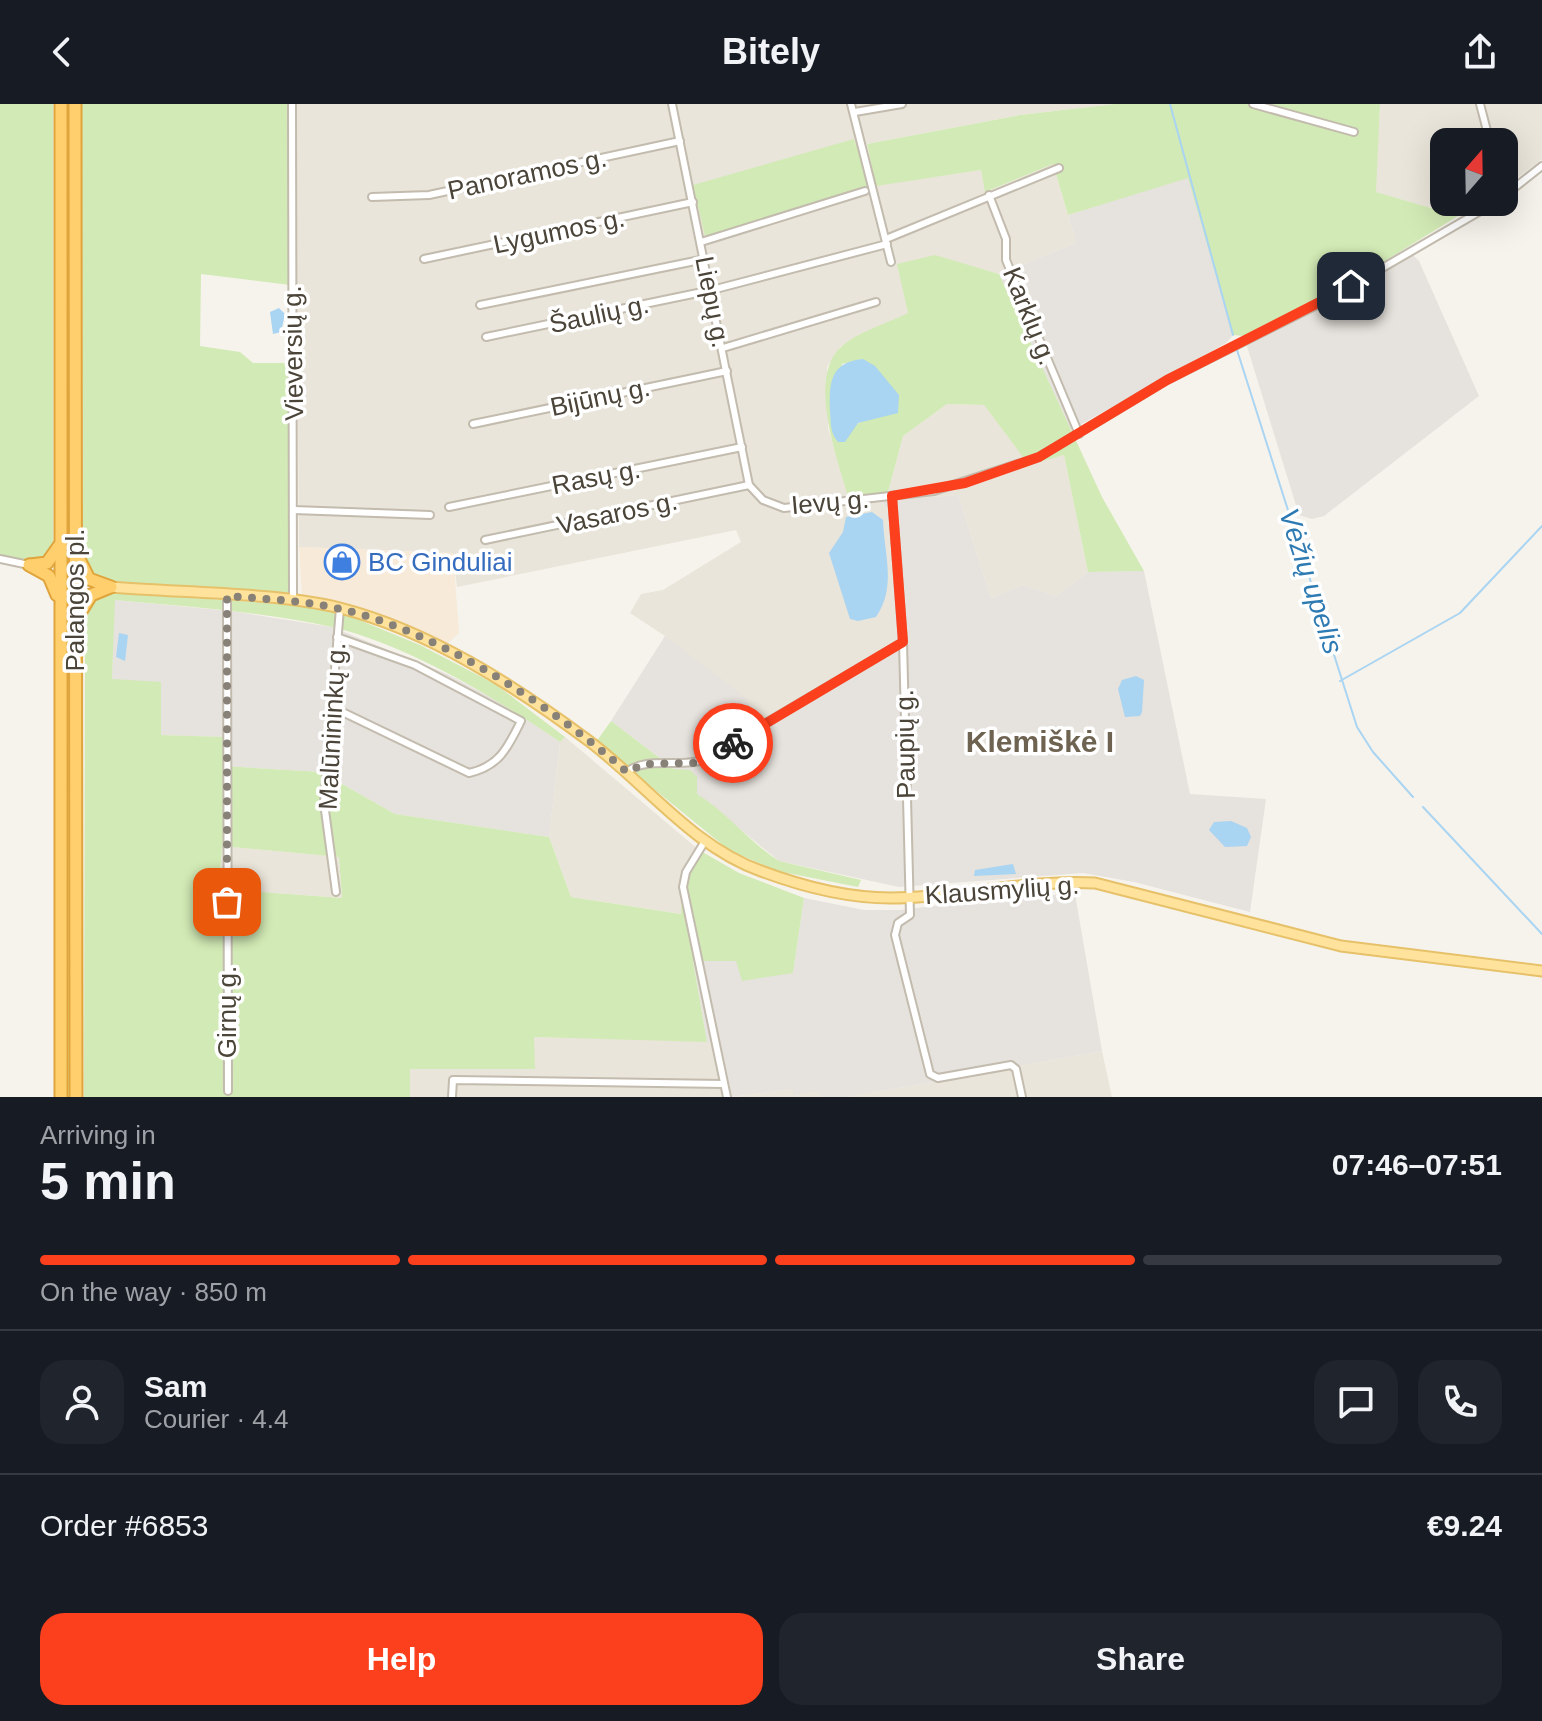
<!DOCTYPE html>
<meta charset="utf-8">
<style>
:root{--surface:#171b24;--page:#20242c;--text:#f1f3f6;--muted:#9ea1a6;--line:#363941;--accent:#fc3f1d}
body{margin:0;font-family:Arial,sans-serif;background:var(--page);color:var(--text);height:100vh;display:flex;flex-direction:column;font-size:30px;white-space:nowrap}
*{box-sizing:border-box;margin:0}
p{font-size:26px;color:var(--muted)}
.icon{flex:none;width:44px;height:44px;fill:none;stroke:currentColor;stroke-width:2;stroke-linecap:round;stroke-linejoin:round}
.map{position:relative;height:993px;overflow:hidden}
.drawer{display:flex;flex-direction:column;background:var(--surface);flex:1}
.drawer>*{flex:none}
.needle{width:52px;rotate:20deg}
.buttons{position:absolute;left:1430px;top:24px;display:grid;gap:16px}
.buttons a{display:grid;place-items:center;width:88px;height:88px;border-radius:16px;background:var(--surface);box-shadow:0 8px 32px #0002;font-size:40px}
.pin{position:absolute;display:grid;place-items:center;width:68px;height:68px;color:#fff;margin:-34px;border-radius:16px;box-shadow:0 4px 12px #0006}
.courier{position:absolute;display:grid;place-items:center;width:80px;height:80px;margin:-40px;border:6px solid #fc3f1d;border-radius:50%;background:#fff;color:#222;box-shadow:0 2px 10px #0007}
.overview em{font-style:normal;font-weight:700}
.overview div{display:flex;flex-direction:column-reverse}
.overview{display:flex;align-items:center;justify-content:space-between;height:136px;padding:0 40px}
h1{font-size:52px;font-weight:700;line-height:60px}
.bar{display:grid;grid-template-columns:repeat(4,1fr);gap:12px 8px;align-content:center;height:96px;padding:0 40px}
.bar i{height:10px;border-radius:6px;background:var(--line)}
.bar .on{background:var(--accent)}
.bar p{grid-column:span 4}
.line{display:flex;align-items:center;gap:20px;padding:0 40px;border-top:2px solid var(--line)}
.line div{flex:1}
.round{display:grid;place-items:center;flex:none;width:84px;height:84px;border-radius:24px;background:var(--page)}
.primary-button{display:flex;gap:16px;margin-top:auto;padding:16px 40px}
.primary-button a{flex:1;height:92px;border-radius:24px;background:var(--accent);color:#fff;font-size:32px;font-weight:700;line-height:92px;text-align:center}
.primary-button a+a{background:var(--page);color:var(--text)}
header{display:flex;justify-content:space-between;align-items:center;height:104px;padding:0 40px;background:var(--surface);font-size:36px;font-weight:700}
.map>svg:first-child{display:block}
.residential{fill:#eae5da}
.commercial{fill:#f7ead8}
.industrial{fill:#e6e2dd}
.green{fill:#d2eab5;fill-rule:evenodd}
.water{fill:#a9d4f2}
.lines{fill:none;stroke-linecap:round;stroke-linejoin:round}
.stream{stroke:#a9d4f2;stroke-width:2}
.street-casing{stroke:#c2bbae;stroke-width:10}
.primary-casing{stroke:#e6c16a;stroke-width:13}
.highway-casing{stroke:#e0a43c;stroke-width:15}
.street{stroke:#fff;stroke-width:6}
.primary{stroke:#ffe39c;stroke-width:9}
.highway{stroke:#ffcf6e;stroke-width:11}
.done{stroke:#878178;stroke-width:8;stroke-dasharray:0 14.4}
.route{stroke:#fc3f1d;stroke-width:10}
.labels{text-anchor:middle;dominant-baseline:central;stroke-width:7;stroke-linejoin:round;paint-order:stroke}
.street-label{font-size:26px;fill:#4b4439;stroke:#fff}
.shop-label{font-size:26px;fill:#366cbe;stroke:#fff;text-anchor:start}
.water-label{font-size:28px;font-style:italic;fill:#2e7ab2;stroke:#fff}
.quarter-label{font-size:30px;font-weight:bold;fill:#6e6250;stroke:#fff}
</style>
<header><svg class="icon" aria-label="back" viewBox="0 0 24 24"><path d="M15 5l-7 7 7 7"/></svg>Bitely<svg class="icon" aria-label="share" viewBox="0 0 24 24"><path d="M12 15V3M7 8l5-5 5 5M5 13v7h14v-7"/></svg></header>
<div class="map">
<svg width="1542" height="993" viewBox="0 0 1542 993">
<rect width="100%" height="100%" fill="#f6f3ec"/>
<!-- residential -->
<g class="residential">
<path d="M295 0H1115L1020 11 856 42 854 35 705 132 879 81 981 66 986 88 1053 60 1076 139 999 170 935 152 898 160 908 209 841 242 827 263 828 324 848 391 878 389 879 397 888 405 897 544 761 625 665 532 630 509 641 490 663 486 741 438 736 426 457 483 453 449 299 443Z"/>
<path d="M1380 0H1542V55L1504 84V38H1444V98H1483L1458 112 1375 88Z"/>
<path d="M947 300 984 301 1029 360 1064 351 1088 468 1056 492 1023 481 991 494 958 391 917 394 888 388 903 332Z"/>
<path d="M565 633 699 746 682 810 571 793 549 733 560 638Z"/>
<path d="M222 742 339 753 342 794 219 785Z"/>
<path d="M534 933 720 937 732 993H410V965L534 964Z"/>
<path d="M1102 947 1112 993H849Z"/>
<path d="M792 985 795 992 818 986 820 993H733Z"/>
</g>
<!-- commercial -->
<path class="commercial" d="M299 443 453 449 459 529 446 541 302 492Z"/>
<!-- industrial -->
<g class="industrial">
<path d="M1188 73 1233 231 1226 239 1071 326 999 170 1076 139 1068 111Z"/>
<path d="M1413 151 1419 157 1479 292 1324 412 1312 415 1299 411 1246 239Z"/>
<path d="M888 388 917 394 958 391 991 494 1023 481 1056 492 1088 468 1144 467 1190 690 1266 695 1250 808 1134 778 1083 769 899 783 779 757 697 690 674 665 611 617 665 532 745 593 761 624 897 544 888 405 879 397 878 389Z"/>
<path d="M114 496 231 507 332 523 447 570 507 602 560 638 549 733 395 710 321 668 222 662 223 633 160 631 112 576Z"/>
<path d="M1075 790 1102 947 849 993H820L818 987 794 992 792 985 732 993 720 938H707L693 857H737L793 869 804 794 864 806H900L1007 793Z"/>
</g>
<!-- green -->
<g class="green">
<path d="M0 0H53V446C40 465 18 456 0 451Z"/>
<path d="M66 0H71L70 993H66Z"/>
<path d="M82 0H287L290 181 201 170 200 242 240 248 253 259H288L291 484 286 493 104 478 91 472 83 456Z"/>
<path d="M1115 0H1380L1376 88 1458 112 1336 187 1244 232 1233 231 1188 74 1068 111 1053 60 985 88 981 66 876 82 867 40 1020 11Z"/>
<path d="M854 35 856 42 861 41 871 83 705 132 693 81Z"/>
<path d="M935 151 999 170 1102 393 1144 467 1088 468 1064 351 1029 361 984 301 947 300 903 332 888 388 848 392C837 355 807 273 841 243 857 228 888 219 908 209L897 160ZM863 255 864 317 854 321 845 338 842 260Z"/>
<path d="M106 488 309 502 342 509 420 541 495 580 565 633 560 638C498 595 406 540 332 523 261 507 187 503 115 496L112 575 161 578V631L224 633 223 662 321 668 395 710 549 733 571 793 681 810 683 774 699 746 739 769 804 794 793 869 742 877 736 857H693L707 938 534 933 535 965H410V993H84L85 515 87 502ZM222 742 339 753 342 794 219 785Z"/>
<path d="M611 617 674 665 690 666 697 673V690C728 709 749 738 779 757L861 776 858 783 777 767 729 746 596 638Z"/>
</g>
<!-- water -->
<g class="water">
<path d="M279 204 285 210 281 228 273 230 270 208Z"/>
<path d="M863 255 875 262 899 291 898 309 858 319 845 338H838C830 329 831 319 830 307 829 279 830 258 863 255Z"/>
<path d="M872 408 883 416C884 450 897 483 876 513L858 517 850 515 829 449 843 428 846 413Z"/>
<path d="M119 529 128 531 125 557 116 553Z"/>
<path d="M1136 572 1144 576 1142 608 1140 612 1125 613 1118 585 1122 576Z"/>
<path d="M1231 717 1247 724 1251 733 1247 742 1225 743 1209 726 1214 718Z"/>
<path d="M1013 760 1016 770 974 772 975 766Z"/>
</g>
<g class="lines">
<!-- stream -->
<g class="stream">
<path d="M1170 0 1233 231"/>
<path d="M1237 246 1357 623 1373 648 1413 693"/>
<path d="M1340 577 1460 509 1542 422"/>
<path d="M1423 703 1542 830"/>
</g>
<!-- street casing -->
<g class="street-casing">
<g id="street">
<path d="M292 0 293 497"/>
<path d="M672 0 749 381 763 396 784 404 934 387 1039 353 1167 276 1329 195 1496 98"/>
<path d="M851 0 891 158"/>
<path d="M1253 0 1354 28"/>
<path d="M1480 0 1490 38"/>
<path d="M855 8 902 0"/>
<path d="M989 91 1006 135V156L1079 330"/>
<path d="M1504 92 1542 62"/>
<path d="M372 93 429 91 680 37"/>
<path d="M886 135 1059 64"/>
<path d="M701 138 865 87"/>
<path d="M424 155 693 98"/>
<path d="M480 201 705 155"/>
<path d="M486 233 712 186 887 140"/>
<path d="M723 244 876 198"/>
<path d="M473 320 727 267"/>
<path d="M892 392 903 538 910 811 898 819 895 831 930 970 938 974 1011 961 1016 965 1022 993"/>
<path d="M449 403 742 343"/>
<path d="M294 406 430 411"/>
<path d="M485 436 749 381"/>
<path d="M0 455 29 461"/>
<path d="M227 492 228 987"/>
<path d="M332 603 469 669C500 662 508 643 521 617L415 561 337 533"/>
<path d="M627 668C646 652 679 664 703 656L903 538"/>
<path d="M705 737 686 768 683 783 727 993"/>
<path d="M336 788 324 699 340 504"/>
<path d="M452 993 453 976 724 980"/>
</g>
</g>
<!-- primary casing -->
<g class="primary-casing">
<path id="primary" d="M111 483C181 489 274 488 340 504 430 527 515 582 589 637 646 680 693 743 761 767 801 782 849 794 891 794 959 794 1027 775 1095 779L1341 842 1542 867"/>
</g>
<!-- highway casing -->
<g class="highway-casing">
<g id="highway">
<path d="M75 0 76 993"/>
<path d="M79 455 89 475 111 483"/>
<path d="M29 461 49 472 57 491"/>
<path d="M30 461 47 459 59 442"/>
<path d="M78 512 91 491 108 484"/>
<path d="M61 993V0"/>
</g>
</g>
<!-- street -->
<use href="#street" class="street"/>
<!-- primary -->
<use href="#primary" class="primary"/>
<!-- highway -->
<use href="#highway" class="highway"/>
</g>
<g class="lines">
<!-- done -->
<path class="done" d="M227 798V492C263 495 300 496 336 504 437 526 550 601 627 668L644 660 695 659 733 639"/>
<!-- route -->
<path class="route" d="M733 639 903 538 892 392 965 379 1039 353 1167 276 1351 182"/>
</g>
<!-- icons -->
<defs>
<g id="shop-ring" transform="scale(1.8)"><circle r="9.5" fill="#fff" stroke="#3f7fe0" stroke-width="1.5"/><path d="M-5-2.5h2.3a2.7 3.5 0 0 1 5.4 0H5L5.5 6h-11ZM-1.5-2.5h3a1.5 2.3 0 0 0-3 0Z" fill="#3f7fe0"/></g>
</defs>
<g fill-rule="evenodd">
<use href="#shop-ring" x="342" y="458"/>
</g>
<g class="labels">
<!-- street labels -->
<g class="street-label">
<text transform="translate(527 70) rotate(-12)">Panoramos g.</text>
<text transform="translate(559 127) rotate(-12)">Lygumos g.</text>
<text transform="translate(713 198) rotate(79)">Liepų g.</text>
<text transform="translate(599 210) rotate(-12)">Šaulių g.</text>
<text transform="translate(1030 212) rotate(68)">Karklų g.</text>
<text transform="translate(293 249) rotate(-91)">Vieversių g.</text>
<text transform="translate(600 293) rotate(-12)">Bijūnų g.</text>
<text transform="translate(596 373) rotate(-11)">Rasų g.</text>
<text transform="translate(830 398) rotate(-5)">Ievų g.</text>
<text transform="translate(617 409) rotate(-12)">Vasaros g.</text>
<text transform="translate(75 496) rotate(-90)">Palangos pl.</text>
<text transform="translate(332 622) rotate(-87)">Malūnininkų g.</text>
<text transform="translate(905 640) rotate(-91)">Paupių g.</text>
<text transform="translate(1002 786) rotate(-4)">Klausmylių g.</text>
<text transform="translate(227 908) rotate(-90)">Girnų g.</text>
</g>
<!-- shop labels -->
<g class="shop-label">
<text x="368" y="458">BC Ginduliai</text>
</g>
<!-- water labels -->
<g class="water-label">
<text transform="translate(1311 477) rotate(72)">Vėžių upelis</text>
</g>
<!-- quarter labels -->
<g class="quarter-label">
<text x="1040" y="637">Klemiškė I</text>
</g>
</g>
</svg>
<div class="buttons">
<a><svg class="needle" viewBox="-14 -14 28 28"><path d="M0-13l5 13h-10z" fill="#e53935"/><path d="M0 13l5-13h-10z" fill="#9ea1a6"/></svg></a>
</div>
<div class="pin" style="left:227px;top:798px;background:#ea580c"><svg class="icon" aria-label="bag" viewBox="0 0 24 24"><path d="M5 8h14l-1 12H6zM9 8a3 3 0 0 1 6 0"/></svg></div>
<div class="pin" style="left:1351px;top:182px;background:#1f2937"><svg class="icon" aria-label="home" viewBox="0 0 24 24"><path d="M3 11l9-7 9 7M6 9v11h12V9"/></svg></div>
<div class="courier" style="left:733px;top:639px"><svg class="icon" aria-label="bike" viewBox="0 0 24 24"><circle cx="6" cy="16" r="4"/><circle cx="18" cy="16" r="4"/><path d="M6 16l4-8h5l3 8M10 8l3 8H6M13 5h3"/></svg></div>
</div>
<section class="drawer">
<div class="overview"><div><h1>5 min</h1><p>Arriving in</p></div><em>07:46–07:51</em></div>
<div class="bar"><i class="on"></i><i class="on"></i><i class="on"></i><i></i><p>On the way · 850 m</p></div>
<div class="line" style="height:144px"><a class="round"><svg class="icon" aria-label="person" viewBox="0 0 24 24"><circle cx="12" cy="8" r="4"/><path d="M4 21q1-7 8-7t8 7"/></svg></a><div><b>Sam</b><p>Courier · 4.4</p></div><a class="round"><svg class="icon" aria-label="chat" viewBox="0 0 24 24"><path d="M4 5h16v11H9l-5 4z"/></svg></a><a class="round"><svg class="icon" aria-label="phone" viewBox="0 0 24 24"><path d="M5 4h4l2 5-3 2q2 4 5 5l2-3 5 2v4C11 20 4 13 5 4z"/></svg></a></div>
<div class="line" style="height:104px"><div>Order #6853</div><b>€9.24</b></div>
<div class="primary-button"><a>Help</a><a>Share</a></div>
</section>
